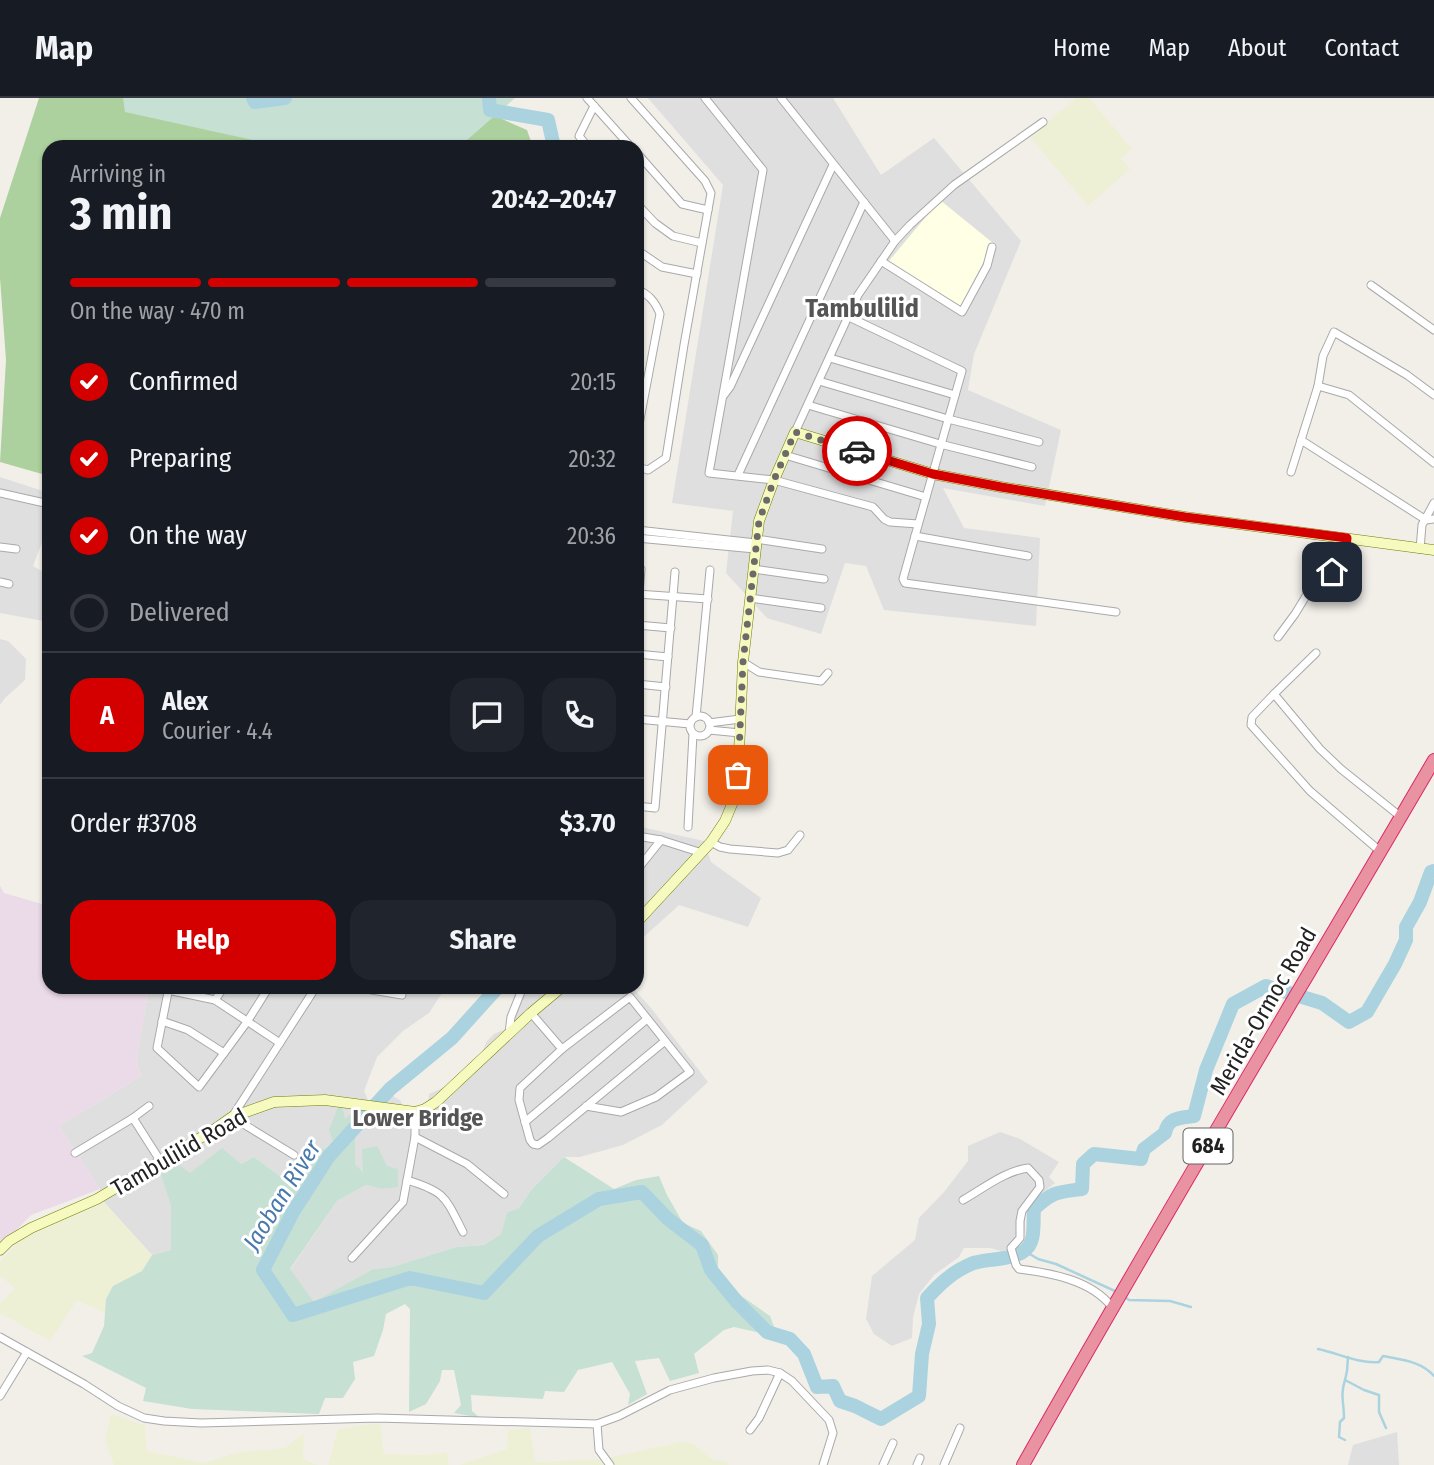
<!DOCTYPE html>
<meta charset="utf-8">
<style>
:root{--surface:#171b24;--page:#20242c;--text:#f1f3f6;--muted:#9ea1a6;--line:#363941;--accent:#d40000}
body{margin:0;font-family:"Fira Sans Condensed",sans-serif;background:var(--page);color:var(--text);height:100vh;display:flex;flex-direction:column;font-size:26px;white-space:nowrap}
*{box-sizing:border-box;margin:0}
p{font-size:23px;color:var(--muted)}
.icon{flex:none;width:38px;height:38px;fill:none;stroke:currentColor;stroke-width:2;stroke-linecap:round;stroke-linejoin:round}
.map{position:relative;flex:1;overflow:hidden}
.panel{position:absolute;left:42px;top:42px;width:602px;height:854px;display:flex;flex-direction:column;background:var(--surface);border-radius:21px;box-shadow:0 2px 5px #0004}
.panel>*{flex:none}
.pin{position:absolute;display:grid;place-items:center;width:60px;height:60px;color:#fff;margin:-30px;border-radius:14px;box-shadow:0 4px 10px #0006}
.courier{position:absolute;display:grid;place-items:center;width:70px;height:70px;margin:-35px;border:5px solid #d40000;border-radius:50%;background:#fff;color:#222;box-shadow:0 2px 9px #0007}
.head em{font-style:normal;font-weight:700}
.head div{display:flex;flex-direction:column-reverse}
.head{display:flex;align-items:center;justify-content:space-between;height:119px;padding:0 28px}
h1{font-size:46px;font-weight:700;line-height:52px}
.bar{display:grid;grid-template-columns:repeat(4,1fr);gap:10px 7px;align-content:center;height:84px;padding:0 28px}
.bar i{height:9px;border-radius:5px;background:var(--line)}
.bar .active{background:var(--accent)}
.bar p{grid-column:span 4}
.line{display:flex;align-items:center;gap:18px;padding:0 28px;border-top:2px solid var(--line)}
.line div{flex:1}
.round{display:grid;place-items:center;flex:none;width:74px;height:74px;border-radius:21px;background:var(--page)}
ol{padding:0 28px;list-style:none}
li{display:flex;align-items:center;gap:21px;height:77px}
li p{margin-inline-start:auto}
li .icon{padding:7px;border-radius:50%;background:var(--accent);color:#fff;stroke-width:4}
li:last-child{color:var(--muted)}
li i{width:38px;height:38px;border:4px solid var(--line);border-radius:50%}
.cta{display:flex;gap:14px;margin-top:auto;padding:14px 28px}
.cta a{flex:1;height:80px;border-radius:21px;background:var(--accent);color:#fff;font-size:28px;font-weight:700;line-height:80px;text-align:center}
.cta a+a{background:var(--page);color:var(--text)}
header{display:flex;align-items:center;gap:42px;box-sizing:border-box;height:98px;padding:0 35px;background:var(--surface);border-bottom:2px solid var(--line)}
header strong{font-size:33px}
nav{display:flex;gap:38px;margin-inline-start:auto;font-size:24px}
.map>svg:first-child{display:block}
.residential{fill:#e0dfdf}
.industrial{fill:#ebdbe8}
.education{fill:#ffffe5}
.farmland{fill:#eef0d5}
.forest{fill:#add19e}
.wetland{fill:#c6e0d4}
.lines{fill:none;stroke-linecap:round;stroke-linejoin:round}
.stream{stroke:#aad3df;stroke-width:2.5}
.river{stroke:#aad3df;stroke-width:14}
.street-casing{stroke:#a9a9a9;stroke-width:9}
.secondary-casing{stroke:#707d05;stroke-width:11}
.highway-casing{stroke:#dc2a67;stroke-width:14}
.street{stroke:#fff;stroke-width:7}
.secondary{stroke:#f7fabf;stroke-width:10}
.highway{stroke:#e892a2;stroke-width:12}
.done{stroke:#6b6a68;stroke-width:7;stroke-dasharray:0 12.6}
.route{stroke:#d40000;stroke-width:9}
.labels{text-anchor:middle;dominant-baseline:central;stroke-width:6;stroke-linejoin:round;paint-order:stroke}
.shield{fill:#fff;stroke:#646464;stroke-width:2}
.shield-label{font-size:21px;font-weight:bold;fill:#222}
.street-label{font-size:23px;fill:#222;stroke:#fff}
.neighbourhood-label{font-size:24px;font-weight:bold;fill:#555;stroke:#fff}
.water-label{font-size:24px;font-style:italic;fill:#4a7aab;stroke:#fff}
.quarter-label{font-size:26px;font-weight:bold;fill:#555;stroke:#fff}
</style>
<header>
<strong>Map</strong>
<nav><a>Home</a><a>Map</a><a>About</a><a>Contact</a></nav>
</header>
<div class="map">
<svg width="1434" height="1367" viewBox="0 0 1434 1367">
<rect width="100%" height="100%" fill="#f2efe9"/>
<!-- residential -->
<g class="residential">
<path d="M648 0H833L881 77 934 40 1021 143 974 256 968 292 1061 332 1045 408 943 390 964 430 1040 440 1036 528 884 512 866 468 845 465 821 536 767 520 726 475 733 413 672 405 723 87Z"/>
<path d="M0 379 49 395V433L45 436 33 468 49 477V524L0 515Z"/>
<path d="M0 541 8 543 26 561 25 582 5 600 0 607Z"/>
<path d="M637 728 704 743 711 764 761 800 748 829 679 807 637 845Z"/>
<path d="M149 889H446L429 915 403 933 377 959 364 993 369 1004 385 993 401 1003 403 1013 415 1012 428 1005 429 996 451 986 471 966 482 954 487 943 494 936 510 929 518 907 527 889H632L651 910 708 984 662 1027 623 1047 580 1059H564L531 1092 519 1110 507 1114 501 1136 484 1147 456 1149 392 1169 373 1171 314 1205 290 1172 337 1103 366 1087 381 1091 398 1088 363 1075 333 1044 326 1050 306 1057 281 1079 254 1059 241 1066 189 1076 158 1068 171 1107V1152L152 1157 103 1103 100 1091 59 1028 141 978 136 965Z"/>
<path d="M1000 1034 1020 1041 1059 1064 1049 1079 1055 1085 1030 1105 1025 1118V1132L1022 1144 1012 1151 1001 1153 990 1150H964L959 1159 934 1177 919 1196 913 1219 912 1240 892 1248 874 1236 866 1221 872 1178 915 1142 919 1120 944 1094 968 1063V1048Z"/>
<path d="M1397 1334 1399 1367H1348L1353 1347Z"/>
</g>
<!-- industrial -->
<path class="industrial" d="M0 788 4 795 49 808V889H149L136 965 141 978 59 1028 100 1091 31 1117 0 1149Z"/>
<!-- education -->
<path class="education" d="M940 102 993 145 961 208 888 164Z"/>
<!-- farmland -->
<g class="farmland">
<path d="M1076 0H1089L1132 51 1121 60 1130 71 1088 108 1030 39Z"/>
<path d="M103 1103 152 1157 142 1173 113 1188 106 1201 105 1215 77 1202 50 1243 0 1215V1206L15 1190 0 1178V1164L22 1140Z"/>
<path d="M111 1316 145 1328 147 1353 204 1365 239 1354 285 1350 304 1335 303 1361 319 1367H114L105 1341Z"/>
<path d="M380 1325 384 1356 423 1357 447 1354 449 1367H328L338 1331Z"/>
<path d="M530 1330 535 1364 603 1361 681 1344 694 1346 713 1362 726 1363 729 1367H459L507 1351 508 1332Z"/>
</g>
<!-- forest -->
<g class="forest">
<path d="M39 0H223L477 10 527 32 533 49H49V378L0 364 6 262 0 180V120Z"/>
<path d="M49 616V732L42 724 43 630Z"/>
</g>
<!-- wetland -->
<g class="wetland">
<path d="M123 0H515L459 49H284L125 14Z"/>
<path d="M341 1001 345 1021 355 1012V1066L363 1074 362 1051 377 1048 387 1068 398 1071V1089L381 1091 366 1087 337 1103 290 1171 314 1204 373 1171 392 1169 456 1149 484 1147 501 1136 507 1114 519 1110 531 1092 564 1059 614 1091 636 1082 659 1078 667 1097 683 1125 701 1133 718 1157V1170L730 1190 770 1218 778 1239 734 1229 724 1232 694 1256 699 1275 670 1283 659 1260 635 1263 647 1296 628 1307 630 1296 612 1264 578 1272 564 1294 545 1293 543 1301 471 1297 472 1313 480 1320 454 1315 461 1307 454 1272H442L440 1283 426 1306 409 1314 410 1211 405 1206 386 1216 383 1232 374 1258 353 1264 355 1281 343 1300H325L319 1316 192 1311 143 1303 146 1290 82 1258 92 1255 104 1228 106 1201 113 1188 142 1173 152 1157 171 1152V1108L158 1068 171 1061 190 1075 222 1050 241 1066 254 1059 281 1079 306 1057 326 1050 333 1044 329 1032Z"/>
</g>
<g class="lines">
<!-- stream -->
<g class="stream">
<path d="M1025 1153 1038 1161 1056 1166 1117 1194"/>
<path d="M1123 1198 1129 1202 1170 1203 1191 1209"/>
<path d="M1318 1251C1338 1255 1359 1266 1379 1264L1383 1258C1402 1262 1421 1263 1434 1278"/>
<path d="M1348 1259 1347 1273 1345 1282 1364 1292 1379 1297V1314L1386 1330"/>
<path d="M1345 1342 1339 1339 1340 1324 1344 1320C1344 1305 1340 1297 1345 1282"/>
</g>
<!-- river -->
<g class="river">
<path d="M253 0 255 4 285 0"/>
<path d="M489 0 490 12 548 22 554 49"/>
<path d="M498 889 452 940 390 991 329 1058 293 1114 263 1172 293 1217 410 1180 484 1195 538 1138 599 1101 642 1094 668 1121 702 1147 711 1172 737 1204 767 1234 790 1241 804 1256 817 1289 833 1288 840 1303 855 1308 881 1321 919 1298 922 1256 929 1226 927 1200C940 1186 952 1174 971 1166 987 1159 1023 1165 1031 1144 1035 1135 1033 1120 1034 1111 1052 1094 1057 1094 1082 1091L1083 1066 1094 1056 1141 1061 1144 1051 1165 1035C1168 1019 1180 1020 1194 1018L1206 972 1233 906 1266 888 1322 905 1349 924 1367 914 1395 866 1406 842V829L1420 804 1431 774 1434 773"/>
</g>
<!-- street casing -->
<g class="street-casing">
<g id="street">
<path d="M587 0 631 49"/>
<path d="M631 0 705 83 711 95 684 247 666 360 648 372 637 369"/>
<path d="M705 0 763 72 709 375 774 382 873 409 884 421 890 424 918 426"/>
<path d="M781 0 895 143"/>
<path d="M588 49 579 38 594 8"/>
<path d="M637 55 682 106 708 112"/>
<path d="M637 106 655 125 673 138 702 145"/>
<path d="M637 152 662 169 697 176"/>
<path d="M881 163 962 214 987 168 992 149"/>
<path d="M1371 187 1434 232"/>
<path d="M637 191C649 197 655 203 660 216L637 337"/>
<path d="M849 219 962 273 915 438 1028 458"/>
<path d="M830 260 955 297"/>
<path d="M819 283 948 321 1039 344"/>
<path d="M1318 288 1349 297 1434 365"/>
<path d="M724 297 730 289 833 67"/>
<path d="M808 307 940 346 1032 369"/>
<path d="M795 334 858 197 895 143 910 127 954 87 1043 24"/>
<path d="M1301 342 1426 422 1434 421"/>
<path d="M785 357 926 399"/>
<path d="M1291 374 1318 288 1323 258 1334 234 1407 277 1434 297"/>
<path d="M738 377 864 104"/>
<path d="M0 395 49 406"/>
<path d="M637 432 756 445"/>
<path d="M915 438 903 481 905 485 1116 514"/>
<path d="M637 440 755 451"/>
<path d="M756 441 822 451"/>
<path d="M0 449 16 451"/>
<path d="M1420 451 1422 427 1434 405"/>
<path d="M753 471 824 481"/>
<path d="M0 484 9 486"/>
<path d="M637 496 708 501"/>
<path d="M639 496 641 471"/>
<path d="M750 500 821 510"/>
<path d="M637 527 671 530"/>
<path d="M1278 539 1295 516 1306 498 1332 474 1345 458 1347 440"/>
<path d="M1316 555 1274 596 1320 651 1341 671 1401 719"/>
<path d="M637 556 668 559"/>
<path d="M743 564 759 574 821 583 828 575"/>
<path d="M637 586 666 589"/>
<path d="M1274 596 1252 619 1251 627 1310 693 1381 754"/>
<circle cx="700" cy="628" r="10"/>
<path d="M696 619 710 472"/>
<path d="M637 621 690 626"/>
<path d="M709 625 740 621"/>
<path d="M709 632 740 635"/>
<path d="M637 708 655 710 675 474"/>
<path d="M688 729 693 636"/>
<path d="M637 738 661 742 702 755"/>
<path d="M711 744 720 749 730 751 778 755 788 752 800 737"/>
<path d="M637 772 661 742"/>
<path d="M169 889 157 950 199 989 247 924 269 889"/>
<path d="M354 889 402 897"/>
<path d="M168 892 215 902 280 945"/>
<path d="M215 902 224 889"/>
<path d="M531 915 562 951"/>
<path d="M162 923 188 932 224 955"/>
<path d="M509 935 511 919 523 889"/>
<path d="M586 1008 621 1014 656 999 690 974 630 899 562 951 520 990 519 1002 530 1042 533 1046 538 1047 548 1040 665 943"/>
<path d="M415 1014V1039L467 1066 504 1096"/>
<path d="M133 1020 161 1064"/>
<path d="M525 1024 647 921"/>
<path d="M75 1055 133 1020 149 1008"/>
<path d="M294 1057 232 1019 316 889"/>
<path d="M407 1082C446 1094 445 1099 463 1134"/>
<path d="M963 1102C984 1090 1005 1073 1028 1070L1039 1082 1040 1089 1022 1113 1020 1123V1140L1011 1150 1016 1167 1019 1171C1051 1175 1091 1182 1112 1209"/>
<path d="M352 1160 403 1104 415 1039"/>
<path d="M0 1239 84 1286 118 1308 144 1320 164 1323 201 1325 377 1320 597 1326 619 1318 670 1292 714 1280 752 1273 768 1272 780 1275 792 1283 829 1322 833 1335 823 1367"/>
<path d="M0 1298 27 1254"/>
<path d="M597 1326 599 1352 610 1367"/>
<path d="M750 1332 759 1320 780 1275"/>
<path d="M883 1367 893 1345"/>
<path d="M917 1367 920 1360"/>
<path d="M944 1367 960 1330"/>
</g>
</g>
<!-- secondary casing -->
<g class="secondary-casing">
<g id="secondary">
<path d="M637 824 711 744 725 723 735 699 738 677 743 564 759 423 774 382 795 334 933 376 1001 389 1185 419 1434 452"/>
<path d="M0 1152 9 1143 31 1130 97 1101 212 1033 232 1019 274 1004 325 1002 415 1014 425 1011 436 1004 531 915 562 889"/>
</g>
</g>
<!-- highway casing -->
<g class="highway-casing">
<path id="highway" d="M1023 1367C1156 1130 1297 897 1434 662"/>
</g>
<!-- street -->
<use href="#street" class="street"/>
<!-- secondary -->
<use href="#secondary" class="secondary"/>
<!-- highway -->
<use href="#highway" class="highway"/>
</g>
<g class="lines">
<!-- done -->
<path class="done" d="M738 677 743 564 759 423 774 382 795 334 857 353"/>
<!-- route -->
<path class="route" d="M857 353 933 376 1001 389 1185 419 1347 440 1345 458 1332 474"/>
</g>
<g class="labels">
<!-- shield labels -->
<rect class="shield" x="1183.5" y="1030.5" width="49" height="35" rx="5"/>
<g class="shield-label">
<text x="1208" y="1048">684</text>
</g>
<!-- street labels -->
<g class="street-label">
<text transform="translate(1263 913) rotate(-60)">Merida-Ormoc Road</text>
<text transform="translate(179 1054) rotate(-30)">Tambulilid Road</text>
</g>
<!-- neighbourhood labels -->
<g class="neighbourhood-label">
<text x="418" y="1020">Lower Bridge</text>
</g>
<!-- water labels -->
<g class="water-label">
<text transform="translate(282 1097) rotate(-58)">Jaoban River</text>
</g>
<!-- quarter labels -->
<g class="quarter-label">
<text x="862" y="210">Tambulilid</text>
</g>
</g>
</svg>
<div class="pin" style="left:738px;top:677px;background:#ea580c"><svg class="icon" aria-label="bag" viewBox="0 0 24 24"><path d="M5 8h14l-1 12H6zM9 8a3 3 0 0 1 6 0"/></svg></div>
<div class="pin" style="left:1332px;top:474px;background:#1f2937"><svg class="icon" aria-label="home" viewBox="0 0 24 24"><path d="M3 11l9-7 9 7M6 9v11h12V9"/></svg></div>
<div class="courier" style="left:857px;top:353px"><svg class="icon" aria-label="car" viewBox="0 0 24 24"><path d="M5 17H2v-5l4-1 3-4h7l3 4 3 1v5h-3M9 17h6M6 11h13"/><circle cx="7" cy="17" r="2"/><circle cx="17" cy="17" r="2"/></svg></div>
<section class="panel">
<div class="head"><div><h1>3 min</h1><p>Arriving in</p></div><em>20:42–20:47</em></div>
<div class="bar"><i class="active"></i><i class="active"></i><i class="active"></i><i></i><p>On the way · 470 m</p></div>
<ol>
<li><svg class="icon" aria-label="check" viewBox="0 0 24 24"><path d="M5 12l5 5 9-10"/></svg>Confirmed<p>20:15</p></li>
<li><svg class="icon" aria-label="check" viewBox="0 0 24 24"><path d="M5 12l5 5 9-10"/></svg>Preparing<p>20:32</p></li>
<li><svg class="icon" aria-label="check" viewBox="0 0 24 24"><path d="M5 12l5 5 9-10"/></svg>On the way<p>20:36</p></li>
<li><i></i>Delivered</li>
</ol>
<div class="line" style="height:126px"><b class="round" style="background:var(--accent);color:#fff">A</b><div><b>Alex</b><p>Courier · 4.4</p></div><a class="round"><svg class="icon" aria-label="chat" viewBox="0 0 24 24"><path d="M4 5h16v11H9l-5 4z"/></svg></a><a class="round"><svg class="icon" aria-label="phone" viewBox="0 0 24 24"><path d="M5 4h4l2 5-3 2q2 4 5 5l2-3 5 2v4C11 20 4 13 5 4z"/></svg></a></div>
<div class="line" style="height:91px"><div>Order #3708</div><b>$3.70</b></div>
<div class="cta"><a>Help</a><a>Share</a></div>
</section>
</div>
